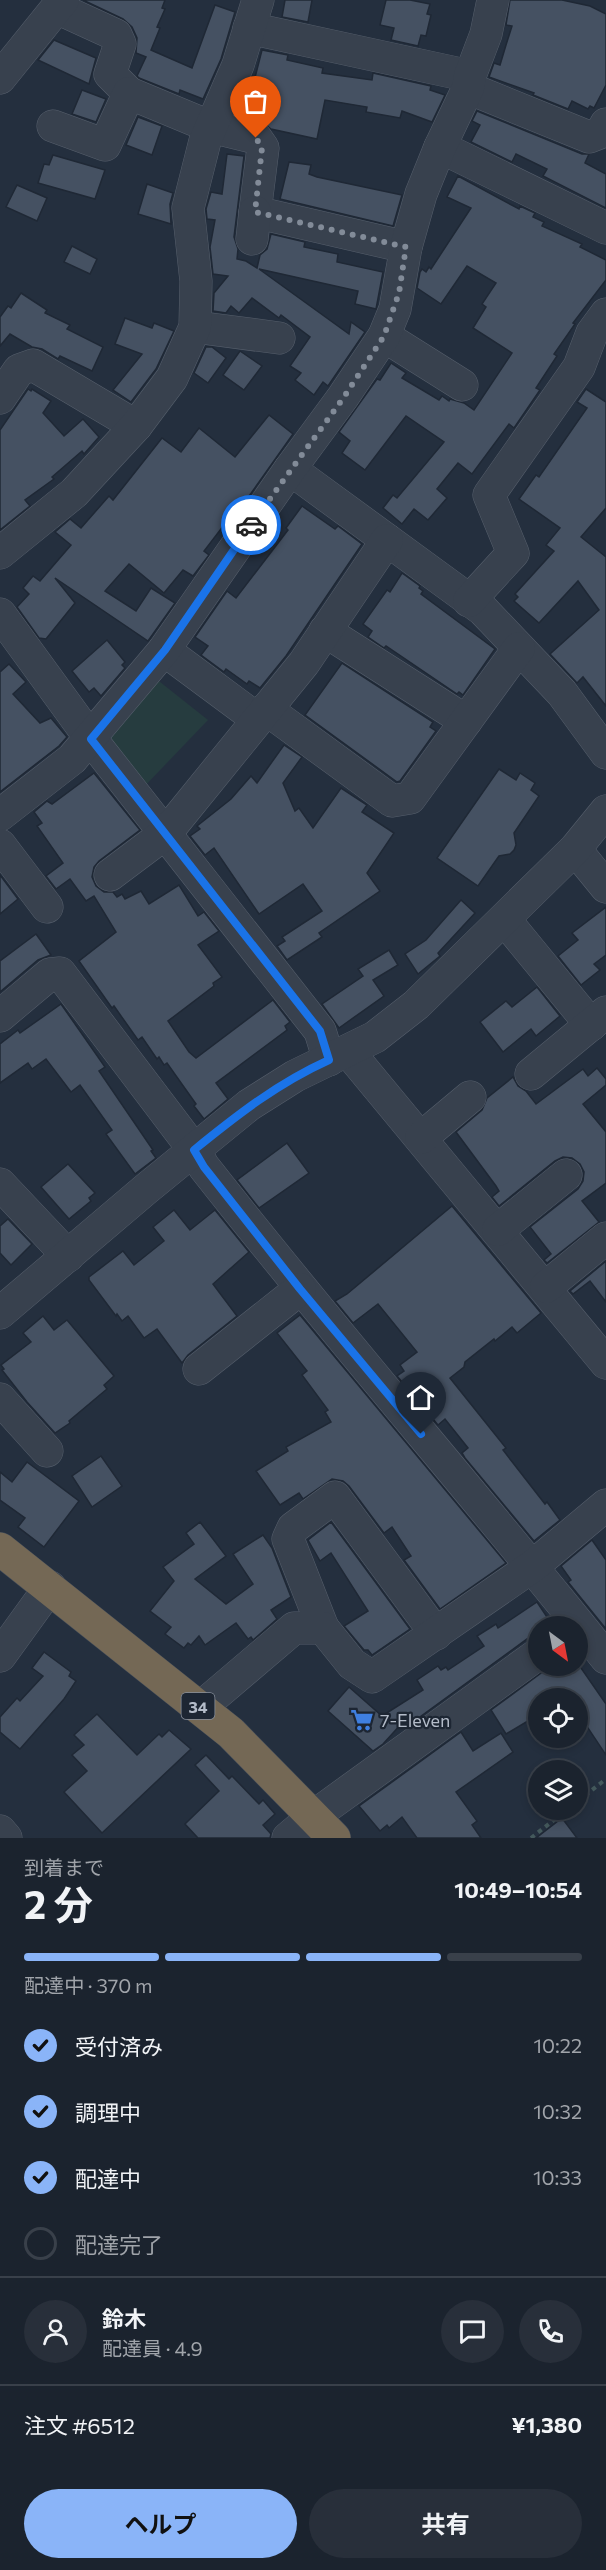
<!DOCTYPE html>
<html lang="ja">
<meta charset="utf-8">
<style>
:root{--surface:#1b232e;--page:#282f3a;--text:#f1f3f6;--muted:#a0a4aa;--line:#39404a;--accent:#8ab4f8}
body{margin:0;font-family:Commissioner,"Noto Sans JP",sans-serif;background:var(--page);color:var(--text);height:100vh;display:flex;flex-direction:column;font-size:22px;white-space:nowrap}
*{box-sizing:border-box;margin:0}
p{font-size:20px;color:var(--muted)}
.icon{flex:none;width:33px;height:33px;fill:none;stroke:currentColor;stroke-width:2;stroke-linecap:round;stroke-linejoin:round}
.map{position:relative;height:1838px;overflow:hidden}
.side{display:flex;flex-direction:column;background:var(--surface);flex:1}
.side>*{flex:none}
.needle{width:39px;rotate:148deg}
.tools{position:absolute;left:528px;top:1616px;display:grid;gap:12px}
.tools a{display:grid;place-items:center;width:60px;height:60px;border-radius:50%;background:var(--surface);box-shadow:0 3px 9px #0003,0 0 0 2px var(--line);font-size:30px}
.pin{position:absolute;display:grid;place-items:center;width:51px;height:51px;color:#fff;margin:-62px -26px;border-radius:50% 50% 50% 0;rotate:-45deg;box-shadow:0 0 6px #0007}
.pin .icon{rotate:45deg}
.courier{position:absolute;display:grid;place-items:center;width:60px;height:60px;margin:-30px;border:4px solid #1a73e8;border-radius:50%;background:#fff;color:#222;box-shadow:0 2px 8px #0007}
.overview em{font-style:normal;font-weight:700}
.overview div{display:flex;flex-direction:column-reverse}
.overview{display:flex;align-items:center;justify-content:space-between;height:102px;padding:0 24px}
h1{font-size:39px;font-weight:700;line-height:45px}
.bar{display:grid;grid-template-columns:repeat(4,1fr);gap:9px 6px;align-content:center;height:72px;padding:0 24px}
.bar i{height:8px;border-radius:4px;background:var(--line)}
.bar .on{background:var(--accent)}
.bar p{grid-column:span 4}
.line{display:flex;align-items:center;gap:15px;padding:0 24px;border-top:2px solid var(--line)}
.line div{flex:1}
.round{display:grid;place-items:center;flex:none;width:63px;height:63px;border-radius:32px;background:var(--page)}
ol{padding:0 24px;list-style:none}
li{display:flex;align-items:center;gap:18px;height:66px}
li p{margin-inline-start:auto}
li .icon{padding:6px;border-radius:50%;background:var(--accent);color:#111;stroke-width:4}
li:last-child{color:var(--muted)}
li i{width:33px;height:33px;border:3px solid var(--line);border-radius:50%}
.primary-button{display:flex;gap:12px;margin-top:auto;padding:12px 24px}
.primary-button a{flex:1;height:69px;border-radius:36px;background:var(--accent);color:#111;font-size:24px;font-weight:700;line-height:69px;text-align:center}
.primary-button a+a{background:var(--page);color:var(--text)}
.map>svg:first-child{display:block}
.green{fill:#263c3f}
.building{fill:#455162;stroke:#1f2835;stroke-width:1.5}
.lines{fill:none;stroke-linecap:round;stroke-linejoin:round}
.minor-casing{stroke:#565f6c;stroke-width:33}
.highway-casing{stroke:#434c59;stroke-width:34}
.path{stroke:#44595c;stroke-width:4;stroke-dasharray:4.5 4.5;stroke-linecap:butt}
.minor{stroke:#38414e;stroke-width:32}
.highway{stroke:#746855;stroke-width:33}
.done{stroke:#828b98;stroke-width:6;stroke-dasharray:0 10.8}
.route{stroke:#1a73e8;stroke-width:8}
.labels{text-anchor:middle;dominant-baseline:central;stroke-width:4.5;stroke-linejoin:round;paint-order:stroke}
.shield{fill:#1d2633;stroke:#878f9c;stroke-width:1.5}
.shield-label{font-size:16px;font-weight:bold;fill:#b4bcc9}
.poi-label{font-size:18px;fill:#b4bcc9;stroke:#1d2633;text-anchor:start}
</style>
<div class="map">
<svg width="606" height="1838" viewBox="0 0 606 1838">
<rect width="100%" height="100%" fill="#242f3e"/>
<!-- green -->
<path class="green" d="M150 674 208 720 141 790 100 733Z"/>
<!-- building -->
<g class="building">
<path d="M83 0H165L162 8 165 9 157 27 160 28 151 50 192 68 215 5 235 12 221 59 203 99 180 90 179 94 139 78 137 76 146 57 136 53 137 38 132 27 123 19Z"/>
<path d="M285 0H312L308 22 282 17Z"/>
<path d="M386 0H410L430 4 427 14 431 15 426 36 421 35 418 46 391 40 394 28 380 25Z"/>
<path d="M510 0H562L590 6 606 14V85L594 108 590 106 588 109 572 101 568 109 533 95 534 93 489 77 494 63 500 65 506 45 512 26 506 25Z"/>
<path d="M54 40 96 58 89 84 38 60Z"/>
<path d="M262 50 288 55 287 60 323 68 322 73 372 80 373 73 431 86 430 90 445 95 432 122 402 111 400 118 366 112 367 107 325 100 317 139 271 129 261 121 245 117Z"/>
<path d="M82 90 106 99 96 122 72 114Z"/>
<path d="M477 111 582 154H589L585 163 606 174V208L543 176 547 169 516 154 512 162 471 142 480 125 472 121Z"/>
<path d="M138 117 162 126 152 155 126 145Z"/>
<path d="M227 154 244 156 234 237 238 249 237 259 246 261 257 268 260 255 267 249 271 234 305 242 304 247 338 254 337 262 383 272 376 309 355 304 358 291 259 269 349 334 351 322 365 332 328 386 323 382 314 395 295 380 301 373 290 366 310 337 281 315 279 318 252 298 239 313 231 306 226 313 213 311 214 293 228 276 213 274 210 247 215 220 207 219 206 209 211 192 222 194Z"/>
<path d="M53 155 105 170 95 199 38 183 44 164 49 165Z"/>
<path d="M289 162 311 165 309 174 317 177 402 195 393 226 280 199Z"/>
<path d="M458 176 519 209 520 206 535 213 533 217 544 222 542 226 582 244 580 247 606 260V280L573 323 575 324 554 354 557 356 536 388 540 390 514 428 509 424 472 474 458 463 437 489 447 498 428 520 414 509 402 524 383 508 393 495 397 498 444 442 406 416 365 470 342 453 350 441 339 432 377 379 380 380 391 363 406 373 402 378 439 400 442 396 449 401 450 399 464 403 474 410 512 353 473 328 486 307 482 304 496 283 467 266 441 304 417 288 420 272 422 269 426 272 429 267 431 269 471 208 447 197Z"/>
<path d="M147 184 173 193 170 204 171 224 138 214Z"/>
<path d="M17 185 47 198 37 221 6 207Z"/>
<path d="M72 246 97 259 90 274 64 262Z"/>
<path d="M21 293 47 310 45 313 70 325 67 329 103 347 92 371 60 356 58 359 42 349 32 347 10 334 0 346V317L8 306 11 308Z"/>
<path d="M125 318 152 328 154 323 174 331 156 369 131 402 113 390 142 354 115 344Z"/>
<path d="M206 347H212L226 358 208 383 194 373Z"/>
<path d="M240 351 262 366 244 390 223 375Z"/>
<path d="M28 389 31 391 32 389 51 401 43 413 64 436 83 419 99 437 84 454 82 451 52 477 54 479 25 500 30 506 0 530V430Z"/>
<path d="M586 389 606 402V508L581 537 606 557V706L583 677 577 683 550 654 599 610 578 581 539 623 514 601 518 597 515 594 554 551 546 545 560 528 519 499 536 475 539 477 587 408 577 402Z"/>
<path d="M269 415 293 434 242 506 239 509 237 508 204 551 209 555 193 576 183 570 164 593 129 564 105 591 136 611 151 588 175 603 148 641 55 578 75 603 46 639 39 638 17 607 29 594 23 588 33 576 40 581 71 545 55 532 70 519 81 528 109 496 113 500 162 438 181 452 199 428 235 457Z"/>
<path d="M302 506 335 529 338 526 362 544 286 656 260 688 249 681 247 684 226 669 224 672 201 655 208 646 195 637 227 591 236 598 288 530 286 528Z"/>
<path d="M402 573 420 586 419 588 423 591 421 594 495 649 463 695 459 692 457 694 386 646 384 648 368 637 372 631 363 624 387 590 390 592Z"/>
<path d="M107 640 125 662 122 665 125 668 101 696 94 688 89 692 72 671Z"/>
<path d="M342 663 433 722 430 727 436 731 400 781 397 782 305 715Z"/>
<path d="M9 664 26 682 13 694 40 723 51 718 67 737 59 746 0 792V672Z"/>
<path d="M284 745 302 757 283 783 295 811 299 808 313 828 341 788 367 805 362 812 394 833 367 873 380 891 319 933 322 937 287 960 277 946 285 941 282 937 322 911 303 884 259 914 214 848 205 855 190 836 200 829 197 826 231 799 251 776 257 783Z"/>
<path d="M499 769 516 780 520 773 535 783 531 790 539 796 514 833 516 845 514 850 510 854 499 856 478 886 437 858Z"/>
<path d="M94 773 140 830 99 861 94 867 92 877 96 886 104 892H113L117 897 122 894 125 899 141 891 149 904 179 885 198 916 204 912 219 931 198 945 222 977 213 983 214 986 168 1021 189 1052 196 1058 273 1000 290 1022 285 1026 287 1030 216 1083 228 1099 204 1119 194 1106 196 1104 167 1063 164 1065 159 1057 157 1059 142 1037 138 1040 114 1006 112 1008 79 961 116 932 94 896 86 901 70 879 56 889 46 876 63 863 37 826 42 823 34 812 47 801 52 804Z"/>
<path d="M0 875 18 899 0 914Z"/>
<path d="M461 900 475 913 438 953 440 956 418 974 405 954 426 940Z"/>
<path d="M606 907V955L594 964 600 970 581 985 558 956 578 940 572 933Z"/>
<path d="M36 934 51 955 38 960 0 992V961Z"/>
<path d="M389 950 398 965 373 980 384 996 339 1028 322 1004 363 976 358 969Z"/>
<path d="M537 987 560 1016 536 1036 531 1029 503 1052 480 1022 506 1001 512 1007Z"/>
<path d="M61 1004 105 1067 99 1071 153 1150 151 1151 156 1158 135 1174 106 1134 112 1130 80 1085 71 1092 46 1059 32 1069 28 1063 0 1083V1044L18 1030 20 1033Z"/>
<path d="M597 1068 606 1079V1085L583 1104 606 1132V1183L582 1201 599 1222 547 1263 544 1260 551 1254 530 1227 578 1189 583 1181 584 1172 580 1164 572 1158 563 1157 555 1161 499 1206 492 1197 499 1191 496 1186 456 1132 482 1110 487 1098 513 1077 518 1086 526 1091 536 1104 583 1069 588 1076Z"/>
<path d="M287 1143 309 1173 259 1208 237 1180Z"/>
<path d="M68 1164 95 1193 89 1198 91 1201 69 1219 41 1187Z"/>
<path d="M452 1206 541 1313 517 1333 512 1327 495 1341 494 1339 465 1362 464 1367 450 1378 506 1448 503 1450 545 1504 547 1502 560 1520 534 1541 465 1458 462 1453 468 1448 445 1419 438 1425 397 1376 404 1371 400 1365 417 1352 378 1304 353 1323 335 1301 347 1294Z"/>
<path d="M174 1210 190 1230 215 1210 249 1252 213 1284 237 1316 188 1355 182 1363 157 1329 144 1338 128 1316 122 1321 117 1314 116 1316 89 1280V1277L123 1251 134 1265 164 1241 153 1227Z"/>
<path d="M8 1219 32 1244 11 1265 0 1253V1226Z"/>
<path d="M606 1261V1302L590 1281 573 1294 570 1291Z"/>
<path d="M300 1315 506 1563 440 1609 404 1560 411 1556 392 1527 384 1533 349 1486 343 1481 332 1479 303 1499 299 1493 280 1505 256 1471 288 1451 286 1447 331 1422 325 1412 328 1410 302 1375 307 1371 277 1333Z"/>
<path d="M43 1316 54 1330 67 1320 114 1376 104 1385 107 1389 69 1421 70 1423 55 1433 27 1402 2 1370 4 1369 1 1365 31 1342 23 1333Z"/>
<path d="M101 1456 122 1486 92 1507 72 1476Z"/>
<path d="M27 1462 79 1501 44 1547 18 1527 25 1518 0 1500V1472L12 1482Z"/>
<path d="M200 1522 226 1556 195 1579 226 1604 253 1584 233 1554 263 1535 272 1548 291 1597 271 1610 277 1619 253 1640 251 1637 248 1639 236 1623 205 1645 199 1636 191 1645 188 1643 184 1648 165 1634 171 1627 150 1611 174 1581 163 1567 194 1544 186 1533Z"/>
<path d="M331 1522 410 1629 372 1655 368 1650H364L344 1626 368 1611 331 1553 320 1561 308 1540Z"/>
<path d="M592 1540 606 1560V1629L568 1582 571 1580 561 1566Z"/>
<path d="M537 1602 553 1626H538V1636L527 1639 406 1727 403 1722 383 1744 373 1751 328 1711 349 1687 382 1716 423 1690 417 1680 438 1666 441 1670 446 1667 448 1670 484 1646 477 1636 496 1624 498 1628Z"/>
<path d="M44 1652 71 1672 69 1676 76 1681 64 1699 20 1749 0 1732V1717L17 1698 20 1701 43 1676 32 1668Z"/>
<path d="M552 1665H579L606 1704V1755L578 1713V1698H538V1715L506 1734 491 1710Z"/>
<path d="M97 1714 137 1755 159 1734 162 1737 169 1730 191 1749 102 1833 64 1792 87 1771 72 1755 84 1745 74 1735Z"/>
<path d="M461 1732 473 1751 501 1733 513 1752 456 1792 477 1821 472 1825 481 1838H417L402 1817 389 1828 387 1825 380 1831 359 1806Z"/>
<path d="M206 1755 229 1779 232 1776 259 1804 263 1800 275 1814 263 1825 271 1834 270 1838H198L185 1824 219 1791 195 1765Z"/>
<path d="M562 1818 577 1838H536Z"/>
</g>
<g class="lines">
<!-- minor casing -->
<g class="minor-casing">
<g id="minor">
<path d="M57 8 116 35 120 44 110 74 129 93"/>
<path d="M249 28 470 76"/>
<path d="M0 78 63 0"/>
<path d="M468 88 589 137 602 132 606 124"/>
<path d="M53 126 105 145 129 93 211 127 256 138 263 148 255 212 406 247"/>
<path d="M440 147 606 228"/>
<path d="M252 239 255 212"/>
<path d="M195 327 279 338"/>
<path d="M384 336 462 385"/>
<path d="M0 398 19 370 33 365 136 426"/>
<path d="M290 469 483 610 562 693 606 753"/>
<path d="M0 553 74 493 136 426 172 378 195 327 196 281 188 208 205 141 238 65 258 0"/>
<path d="M469 601 513 553 489 495 579 367 592 333 606 314"/>
<path d="M0 614 91 739 320 1031 329 1060"/>
<path d="M325 631 466 721"/>
<path d="M164 650 257 719"/>
<path d="M266 709 392 801 410 798 519 648"/>
<path d="M0 815 72 759 164 650 290 469 343 397 384 336 395 309 406 247 421 194 440 147 468 88 470 76 486 34 493 0"/>
<path d="M0 845 47 907"/>
<path d="M575 849 606 887"/>
<path d="M110 875 166 833 304 663 387 540"/>
<path d="M505 920 591 1025"/>
<path d="M0 1016 50 974 60 973 194 1150 204 1167C335 1334 474 1493 606 1658"/>
<path d="M348 1051 606 1363"/>
<path d="M531 1074 606 1012"/>
<path d="M421 1138 470 1097"/>
<path d="M0 1184 68 1256"/>
<path d="M498 1230 566 1175"/>
<path d="M546 1287 606 1238"/>
<path d="M0 1313 146 1189 249 1105 295 1076 375 1037 416 1005 575 849 606 811"/>
<path d="M199 1369 300 1289"/>
<path d="M0 1399 47 1451"/>
<path d="M323 1628 288 1539 293 1528 335 1497 436 1634"/>
<path d="M0 1656 50 1587"/>
<path d="M200 1708 294 1628H323L352 1664 372 1677 533 1566 606 1505"/>
<path d="M0 1831 6 1838"/>
<path d="M288 1838 314 1816 538 1654"/>
</g>
</g>
<!-- highway casing -->
<g class="highway-casing">
<path id="highway" d="M0 1549 231 1733 334 1838"/>
</g>
<!-- path -->
<g class="path">
<path d="M578 1801 606 1779"/>
<path d="M531 1838 568 1809"/>
</g>
<!-- minor -->
<use href="#minor" class="minor"/>
<!-- highway -->
<use href="#highway" class="highway"/>
</g>
<g class="lines">
<!-- done -->
<path class="done" d="M251 525 344 397 384 336 399 293 406 247 255 212 262 148 256 138"/>
<!-- route -->
<path class="route" d="M251 525 165 650 91 739 320 1031 329 1060C278 1083 237 1115 194 1150L204 1167 300 1289 421 1434"/>
</g>
<!-- icons -->
<defs>
<g id="supermarket-bare" transform="scale(1.8)"><path d="M-6-5.5h2.5l.6 2H6L4.5 2H-2.5L-4.4-4H-6ZM-1.5 3.2a1.3 1.3 0 1 0 .1 0ZM3 3.2a1.3 1.3 0 1 0 .1 0Z" fill="#3f7fe0" stroke="#1d2633" stroke-width="2.5" paint-order="stroke"/></g>
</defs>
<g fill-rule="evenodd">
<use href="#supermarket-bare" x="362" y="1720"/>
</g>
<g class="labels">
<!-- shield labels -->
<rect class="shield" x="181.5" y="1693" width="33" height="26" rx="4.5"/>
<g class="shield-label">
<text x="198" y="1706">34</text>
</g>
<!-- poi labels -->
<g class="poi-label">
<text x="380" y="1720">7-Eleven</text>
</g>
</g>
</svg>
<div class="tools">
<a><svg class="needle" viewBox="-14 -14 28 28"><path d="M0-13l5 13h-10z" fill="#e53935"/><path d="M0 13l5-13h-10z" fill="#a0a4aa"/></svg></a>
<a><svg class="icon" aria-label="locate" viewBox="0 0 24 24"><circle cx="12" cy="12" r="6"/><path d="M12 2v4M12 18v4M2 12h4M18 12h4"/></svg></a>
<a><svg class="icon" aria-label="layers" viewBox="0 0 24 24"><path d="M12 4l9 5-9 5-9-5zM3 14l9 5 9-5"/></svg></a>
</div>
<div class="pin" style="left:256px;top:138px;background:#ea580c"><svg class="icon" aria-label="bag" viewBox="0 0 24 24"><path d="M5 8h14l-1 12H6zM9 8a3 3 0 0 1 6 0"/></svg></div>
<div class="pin" style="left:421px;top:1434px;background:#1f2937"><svg class="icon" aria-label="home" viewBox="0 0 24 24"><path d="M3 11l9-7 9 7M6 9v11h12V9"/></svg></div>
<div class="courier" style="left:251px;top:525px"><svg class="icon" aria-label="car" viewBox="0 0 24 24"><path d="M5 17H2v-5l4-1 3-4h7l3 4 3 1v5h-3M9 17h6M6 11h13"/><circle cx="7" cy="17" r="2"/><circle cx="17" cy="17" r="2"/></svg></div>
</div>
<section class="side">
<div class="overview"><div><h1>2 分</h1><p>到着まで</p></div><em>10:49–10:54</em></div>
<div class="bar"><i class="on"></i><i class="on"></i><i class="on"></i><i></i><p>配達中 · 370 m</p></div>
<ol>
<li><svg class="icon" aria-label="check" viewBox="0 0 24 24"><path d="M5 12l5 5 9-10"/></svg>受付済み<p>10:22</p></li>
<li><svg class="icon" aria-label="check" viewBox="0 0 24 24"><path d="M5 12l5 5 9-10"/></svg>調理中<p>10:32</p></li>
<li><svg class="icon" aria-label="check" viewBox="0 0 24 24"><path d="M5 12l5 5 9-10"/></svg>配達中<p>10:33</p></li>
<li><i></i>配達完了</li>
</ol>
<div class="line" style="height:108px"><a class="round"><svg class="icon" aria-label="person" viewBox="0 0 24 24"><circle cx="12" cy="8" r="4"/><path d="M4 21q1-7 8-7t8 7"/></svg></a><div><b>鈴木</b><p>配達員 · 4.9</p></div><a class="round"><svg class="icon" aria-label="chat" viewBox="0 0 24 24"><path d="M4 5h16v11H9l-5 4z"/></svg></a><a class="round"><svg class="icon" aria-label="phone" viewBox="0 0 24 24"><path d="M5 4h4l2 5-3 2q2 4 5 5l2-3 5 2v4C11 20 4 13 5 4z"/></svg></a></div>
<div class="line" style="height:78px"><div>注文 #6512</div><b>¥1,380</b></div>
<div class="primary-button"><a>ヘルプ</a><a>共有</a></div>
</section>
